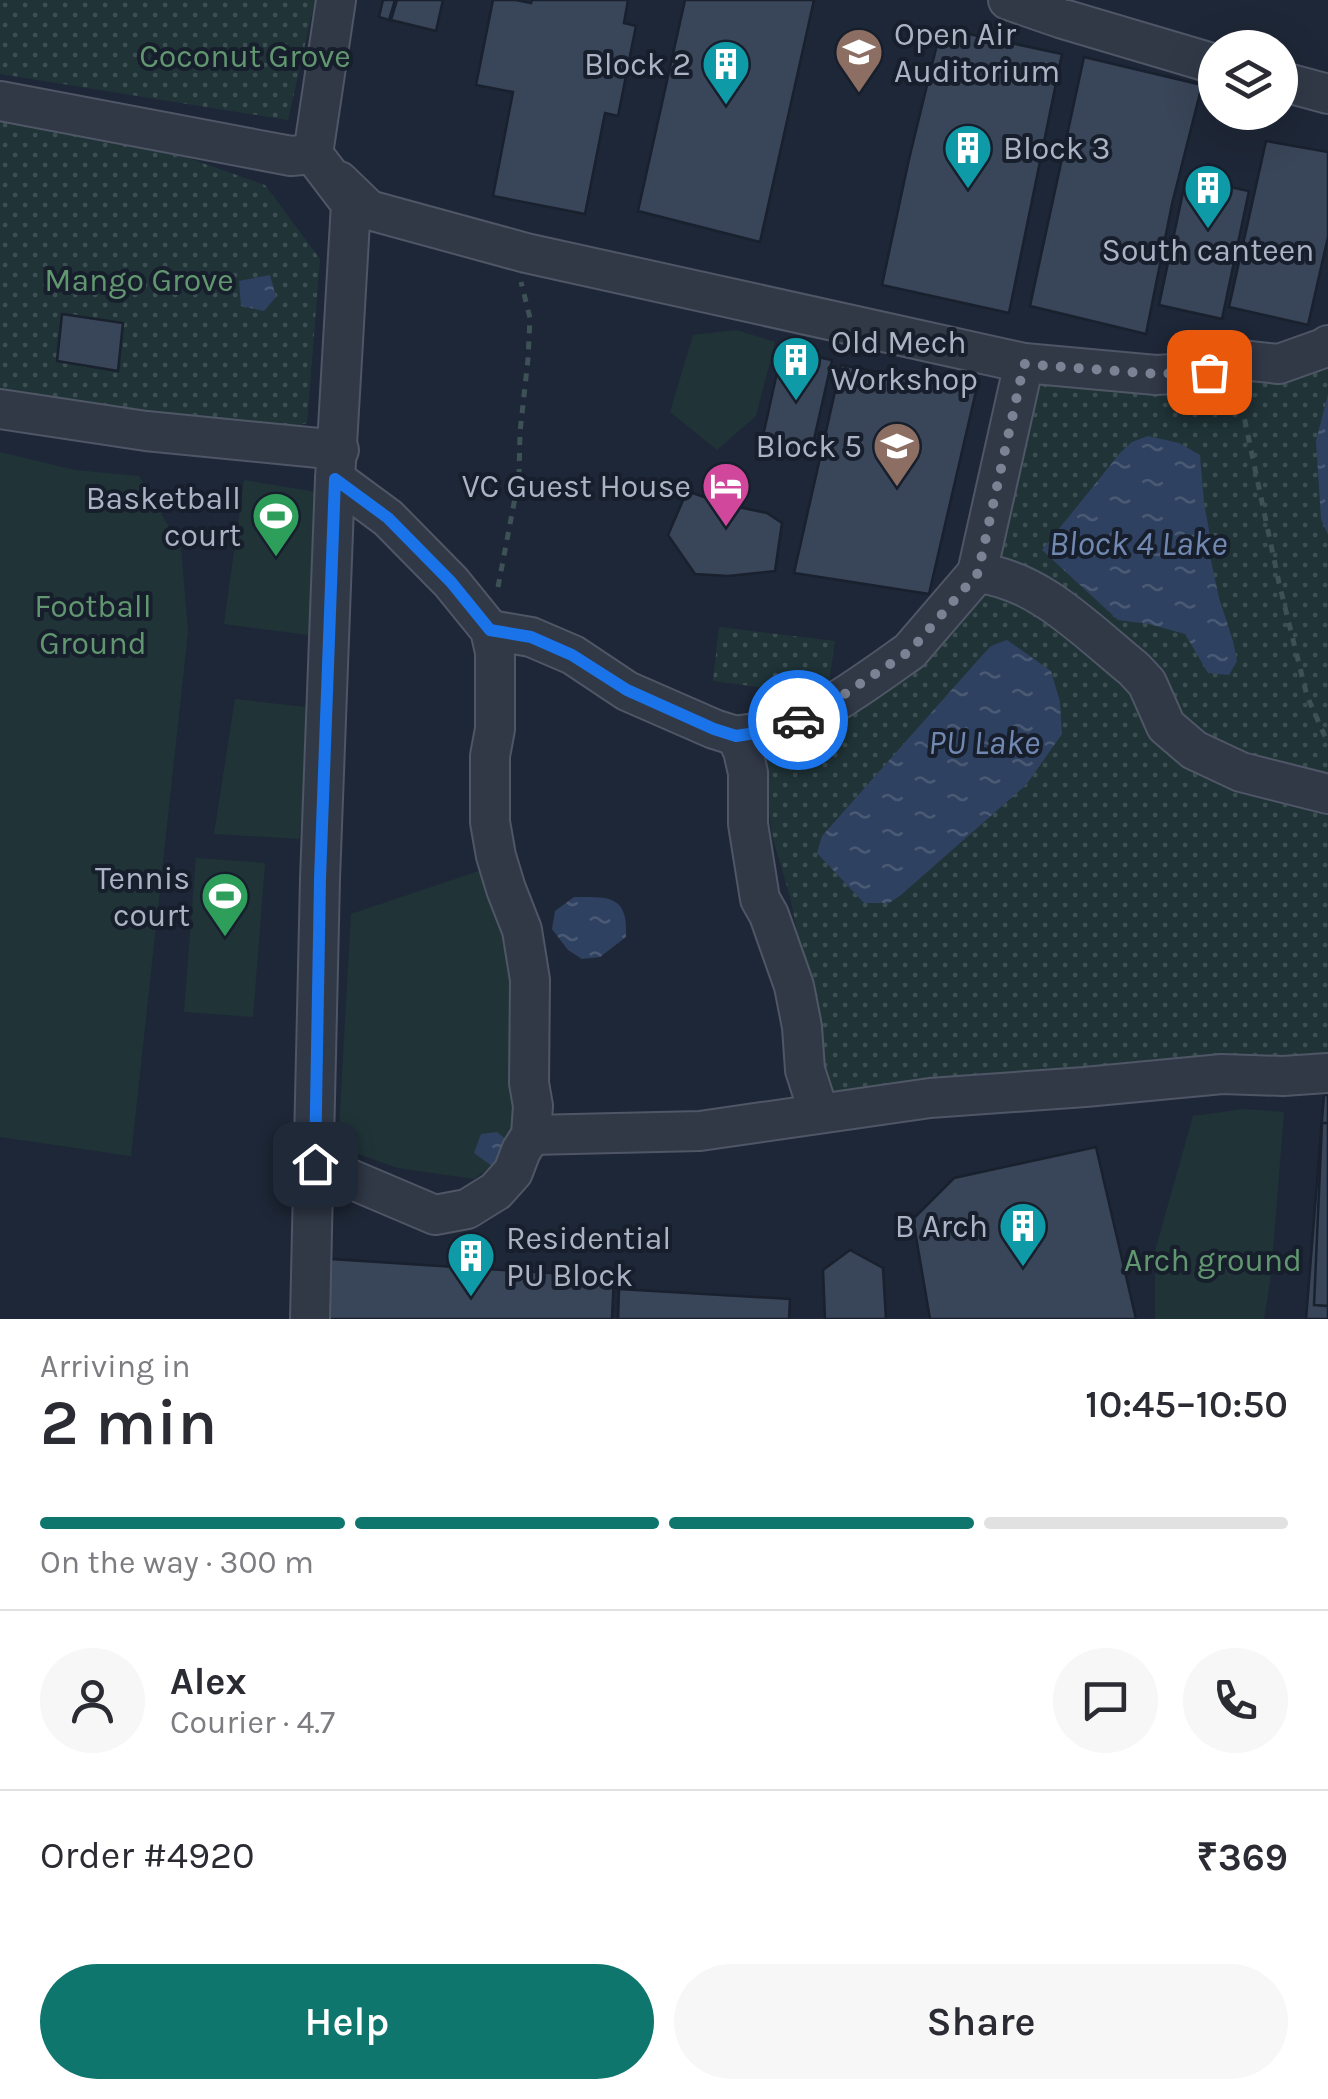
<!DOCTYPE html>
<meta charset="utf-8">
<style>
:root{--surface:#fff;--page:#f7f7f7;--text:#2b2b33;--muted:#7c7c81;--line:#e1e1e2;--accent:#0f766e}
body{margin:0;font-family:Karla,sans-serif;background:var(--page);color:var(--text);height:100vh;display:flex;flex-direction:column;font-size:38px;white-space:nowrap}
*{box-sizing:border-box;margin:0}
p{font-size:32px;color:var(--muted)}
.icon{flex:none;width:55px;height:55px;fill:none;stroke:currentColor;stroke-width:2;stroke-linecap:round;stroke-linejoin:round}
.map{position:relative;height:1319px;overflow:hidden}
.panel{display:flex;flex-direction:column;background:var(--surface);flex:1}
.panel>*{flex:none}
.buttons{position:absolute;left:1198px;top:30px;display:grid;gap:20px}
.buttons a{display:grid;place-items:center;width:100px;height:100px;border-radius:50%;background:var(--surface);box-shadow:0 10px 40px #0002;font-size:50px}
.pin{position:absolute;display:grid;place-items:center;width:85px;height:85px;color:#fff;margin:-42px;border-radius:20px;box-shadow:0 5px 15px #0006}
.courier{position:absolute;display:grid;place-items:center;width:100px;height:100px;margin:-50px;border:8px solid #1a73e8;border-radius:50%;background:#fff;color:#222;box-shadow:0 2px 12px #0007}
.summary em{font-style:normal;font-weight:600}
.summary div{display:flex;flex-direction:column-reverse}
.summary{display:flex;align-items:center;justify-content:space-between;height:170px;padding:0 40px}
h1{font-size:65px;font-weight:600;line-height:75px}
.bar{display:grid;grid-template-columns:repeat(4,1fr);gap:15px 10px;align-content:center;height:120px;padding:0 40px}
.bar i{height:12px;border-radius:8px;background:var(--line)}
.bar .active{background:var(--accent)}
.bar p{grid-column:span 4}
.line{display:flex;align-items:center;gap:25px;padding:0 40px;border-top:2px solid var(--line)}
.line div{flex:1}
.round{display:grid;place-items:center;flex:none;width:105px;height:105px;border-radius:52px;background:var(--page)}
.primary-button{display:flex;gap:20px;margin-top:auto;padding:20px 40px}
.primary-button a{flex:1;height:115px;border-radius:60px;background:var(--accent);color:#fff;font-size:40px;font-weight:600;line-height:115px;text-align:center}
.primary-button a+a{background:var(--page);color:var(--text)}
.map>svg:first-child{display:block}
.park{fill:#203438}
.garden{fill:url(#garden-dots)}
.water{fill:url(#water-ripples)}
.building{fill:#394558;stroke:#19202e;stroke-width:2.5}
.lines{fill:none;stroke-linecap:round;stroke-linejoin:round}
.minor-casing{stroke:#4f5666;stroke-width:42}
.path{stroke:#3d5156;stroke-width:5;stroke-dasharray:8 8;stroke-linecap:butt}
.minor{stroke:#313947;stroke-width:38}
.done{stroke:#7a8293;stroke-width:10;stroke-dasharray:0 18}
.route{stroke:#1a73e8;stroke-width:12}
.labels{text-anchor:middle;dominant-baseline:central;stroke-width:8;stroke-linejoin:round;paint-order:stroke}
.poi-label{font-size:32px;fill:#abb3c5;stroke:#171e2c;text-anchor:end}
.park-label{font-size:32px;fill:#619670;stroke:#171e2c}
.water-label{font-size:35px;font-style:italic;fill:#7188b0;stroke:#171e2c}
</style>
<div class="map">
<svg width="1328" height="1319" viewBox="0 0 1328 1319">
<defs>
<pattern id="garden-dots" width="8" height="8" patternUnits="userSpaceOnUse" patternTransform="scale(2.5)"><rect width="8" height="8" fill="#203438"/><path d="M2 2h.1M6 6h.1" fill="none" stroke="#3e4f53" stroke-width="1.8" stroke-linecap="round"/></pattern>
<pattern id="water-ripples" width="26" height="14" patternUnits="userSpaceOnUse" patternTransform="scale(2.5)"><rect width="26" height="14" fill="#2f4160"/><path d="M2 4q2-2 4 0t4 0M15 11q2-2 4 0t4 0" fill="none" stroke="#4a5a75"/></pattern>
</defs>
<rect width="100%" height="100%" fill="#1e2737"/>
<!-- park -->
<g class="park">
<path d="M736 330 775 342 756 416 717 450 670 412 693 335Z"/>
<path d="M0 452 75 470 139 476 181 548 188 632 131 1156 0 1137Z"/>
<path d="M244 480 329 494 309 635 224 624Z"/>
<path d="M235 699 315 708 299 839 214 834Z"/>
<path d="M196 858 265 863 253 1017 184 1012Z"/>
<path d="M488 868 518 958 519 1121 508 1154 474 1179 398 1168 338 1147 351 914Z"/>
<path d="M1244 1109 1284 1112 1271 1275 1264 1319H1155V1251L1193 1116Z"/>
</g>
<!-- garden -->
<g class="garden">
<path d="M0 0H315L288 120 0 74Z"/>
<path d="M0 119 188 158 265 185 320 259 307 423 290 428 0 392Z"/>
<path d="M1328 349V1059L830 1094 790 897 772 835 761 745 907 664 987 557 1028 369 1228 386Z"/>
<path d="M719 627 835 641 827 696 713 681Z"/>
</g>
<!-- water -->
<g class="water">
<path d="M270 275 276 297 264 311 241 306 239 281Z"/>
<path d="M1328 394V535L1321 519 1316 441Z"/>
<path d="M1148 436 1179 443 1200 455 1204 503 1210 536V556L1219 598 1233 641 1237 661 1229 675 1208 673 1185 634 1149 624 1118 620 1042 550 1120 453 1132 442Z"/>
<path d="M1007 640 1051 671 1060 702 1062 734 1026 785 901 895 889 903H864L817 853 822 836 978 660 991 646Z"/>
<path d="M574 897C610 897 628 895 626 937L600 957 582 959 568 950 552 929 555 911Z"/>
<path d="M497 1132 508 1141V1154L492 1166 474 1153 481 1134Z"/>
</g>
<!-- building -->
<g class="building">
<path d="M383 0H395L389 20 379 17Z"/>
<path d="M397 0H443L436 31 391 20Z"/>
<path d="M493 0H516L531 3 532 0H628L624 23 636 26 618 116 605 113 585 214 493 196 513 92 476 85Z"/>
<path d="M685 0H814L760 242 638 211Z"/>
<path d="M941 28 1062 54 1009 313 882 285 909 159Z"/>
<path d="M1084 57 1202 85 1172 204 1146 334 1030 306Z"/>
<path d="M1266 141 1328 152V237L1308 325 1229 307Z"/>
<path d="M1186 178 1249 191 1222 319 1159 305Z"/>
<path d="M62 314 123 323 118 371 57 361Z"/>
<path d="M782 350 832 360 810 457 761 445Z"/>
<path d="M841 365 976 391 929 594 794 573Z"/>
<path d="M687 491 724 504 767 513 782 523 775 571 728 576 695 574 668 535Z"/>
<path d="M1324 1095H1328V1319H1306Z"/>
<path d="M1322 1123H1328V1306L1314 1305Z"/>
<path d="M1096 1147 1136 1319H930L913 1219 954 1178Z"/>
<path d="M850 1250 883 1268 886 1319H825L823 1270Z"/>
<path d="M331 1259 614 1277 612 1319H327Z"/>
<path d="M619 1289 790 1299 789 1319H618Z"/>
</g>
<g class="lines">
<!-- minor casing -->
<g class="minor-casing">
<g id="minor">
<path d="M1008 0 1060 18 1215 64"/>
<path d="M1280 81 1328 94"/>
<path d="M0 101 291 156 313 154"/>
<path d="M339 181 369 210 526 253 1024 363 1156 375 1209 372 1232 359 1279 364 1324 348 1328 345"/>
<path d="M0 409 146 431 339 450"/>
<path d="M977 573 1024 363"/>
<path d="M490 630 531 637 573 655 627 691 714 729 736 736 743 751 748 773V824L760 899 769 915 794 986 802 1027 805 1070 819 1113"/>
<path d="M736 736C751 733 768 733 782 728 821 716 876 675 910 651L977 573C1039 579 1088 632 1134 669L1147 683 1166 726 1194 750 1241 772 1328 794"/>
<path d="M531 1135 700 1131 930 1098 1085 1087 1222 1074 1283 1076 1328 1073"/>
<path d="M315 1164 435 1215 467 1209 496 1191 513 1172 521 1151 531 1135 533 1106 529 1083 530 980 522 930 506 889 496 856 490 822V756L495 729V652L490 630 451 582 388 518 335 479"/>
<path d="M310 1319 320 879 335 479 351 204 313 154 336 0"/>
</g>
</g>
<!-- path -->
<g class="path">
<path d="M1238 388 1279 583 1307 696 1328 743"/>
<path d="M498 587 519 477 520 432 528 359 530 318 521 282"/>
</g>
<!-- minor -->
<use href="#minor" class="minor"/>
</g>
<g class="lines">
<!-- done -->
<path class="done" d="M798 720 834 701 910 651 978 573 1024 364 1156 374 1209 372"/>
<!-- route -->
<path class="route" d="M315 1164 320 879 335 479 388 518 451 582 490 630 531 637 572 655 627 690 714 729 736 736 781 729 798 720"/>
</g>
<!-- icons -->
<defs>
<g id="university-pin" transform="scale(2.5)"><path d="M0 17L-7.5 6A9.5 9.5 0 1 1 7.5 6Z" fill="#8d6e63" stroke="#171e2c"/><path d="M0-5L7-2L0 1L-7-2ZM-4 1L0 2.5L4 1V4Q0 6-4 4Z" fill="#fff"/></g>
<g id="building-pin" transform="scale(2.5)"><path d="M0 17L-7.5 6A9.5 9.5 0 1 1 7.5 6Z" fill="#0f9aa8" stroke="#171e2c"/><path d="M-4-6H4V6H1V3H-1V6H-4ZM-2.5-4.3h1.7v1.8h-1.7ZM.8-4.3h1.7v1.8H.8ZM-2.5-1h1.7V.8h-1.7ZM.8-1h1.7V.8H.8Z" fill="#fff"/></g>
<g id="hotel-pin" transform="scale(2.5)"><path d="M0 17L-7.5 6A9.5 9.5 0 1 1 7.5 6Z" fill="#d1479c" stroke="#171e2c"/><path d="M-6-4.5h1.5V1H6V5H4.5V3h-9V5H-6ZM-4 0a1.8 1.8 0 1 1 3.6 0ZM.5 0V-2.5h3Q6-2.5 6 0Z" fill="#fff"/></g>
<g id="stadium-pin" transform="scale(2.5)"><path d="M0 17L-7.5 6A9.5 9.5 0 1 1 7.5 6Z" fill="#2e9e5b" stroke="#171e2c"/><path d="M0-5a6.5 5 0 1 0 0 10a6.5 5 0 1 0 0-10ZM-3.5-1.8h7v3.6h-7Z" fill="#fff"/></g>
</defs>
<g fill-rule="evenodd">
<use href="#university-pin" x="859" y="52"/>
<use href="#building-pin" x="726" y="64"/>
<use href="#building-pin" x="968" y="148"/>
<use href="#building-pin" x="1208" y="188"/>
<use href="#building-pin" x="796" y="360"/>
<use href="#university-pin" x="897" y="446"/>
<use href="#hotel-pin" x="726" y="486"/>
<use href="#stadium-pin" x="276" y="516"/>
<use href="#stadium-pin" x="225" y="896"/>
<use href="#building-pin" x="1023" y="1226"/>
<use href="#building-pin" x="471" y="1256"/>
</g>
<g class="labels">
<!-- poi labels -->
<g class="poi-label">
<text x="894" y="34" text-anchor="start">Open Air<tspan x="894" dy="37">Auditorium</tspan></text>
<text x="691" y="64">Block 2</text>
<text x="1003" y="148" text-anchor="start">Block 3</text>
<text x="1208" y="250" text-anchor="middle">South canteen</text>
<text x="831" y="342" text-anchor="start">Old Mech<tspan x="831" dy="37">Workshop</tspan></text>
<text x="862" y="446">Block 5</text>
<text x="691" y="486">VC Guest House</text>
<text x="241" y="498">Basketball<tspan x="241" dy="37">court</tspan></text>
<text x="190" y="878">Tennis<tspan x="190" dy="37">court</tspan></text>
<text x="988" y="1226">B Arch</text>
<text x="506" y="1238" text-anchor="start">Residential<tspan x="506" dy="37">PU Block</tspan></text>
</g>
<!-- park labels -->
<g class="park-label">
<text x="245" y="56">Coconut Grove</text>
<text x="139" y="280">Mango Grove</text>
<text x="93" y="606">Football<tspan x="93" dy="37">Ground</tspan></text>
<text x="1213" y="1260">Arch ground</text>
</g>
<!-- water labels -->
<g class="water-label">
<text x="1138" y="543">Block 4 Lake</text>
<text x="984" y="742">PU Lake</text>
</g>
</g>
</svg>
<div class="buttons">
<a><svg class="icon" aria-label="layers" viewBox="0 0 24 24"><path d="M12 4l9 5-9 5-9-5zM3 14l9 5 9-5"/></svg></a>
</div>
<div class="pin" style="left:1209px;top:372px;background:#ea580c"><svg class="icon" aria-label="bag" viewBox="0 0 24 24"><path d="M5 8h14l-1 12H6zM9 8a3 3 0 0 1 6 0"/></svg></div>
<div class="pin" style="left:315px;top:1164px;background:#1f2937"><svg class="icon" aria-label="home" viewBox="0 0 24 24"><path d="M3 11l9-7 9 7M6 9v11h12V9"/></svg></div>
<div class="courier" style="left:798px;top:720px"><svg class="icon" aria-label="car" viewBox="0 0 24 24"><path d="M5 17H2v-5l4-1 3-4h7l3 4 3 1v5h-3M9 17h6M6 11h13"/><circle cx="7" cy="17" r="2"/><circle cx="17" cy="17" r="2"/></svg></div>
</div>
<section class="panel">
<div class="summary"><div><h1>2 min</h1><p>Arriving in</p></div><em>10:45–10:50</em></div>
<div class="bar"><i class="active"></i><i class="active"></i><i class="active"></i><i></i><p>On the way · 300 m</p></div>
<div class="line" style="height:180px"><a class="round"><svg class="icon" aria-label="person" viewBox="0 0 24 24"><circle cx="12" cy="8" r="4"/><path d="M4 21q1-7 8-7t8 7"/></svg></a><div><b>Alex</b><p>Courier · 4.7</p></div><a class="round"><svg class="icon" aria-label="chat" viewBox="0 0 24 24"><path d="M4 5h16v11H9l-5 4z"/></svg></a><a class="round"><svg class="icon" aria-label="phone" viewBox="0 0 24 24"><path d="M5 4h4l2 5-3 2q2 4 5 5l2-3 5 2v4C11 20 4 13 5 4z"/></svg></a></div>
<div class="line" style="height:130px"><div>Order #4920</div><b>₹369</b></div>
<div class="primary-button"><a>Help</a><a>Share</a></div>
</section>
